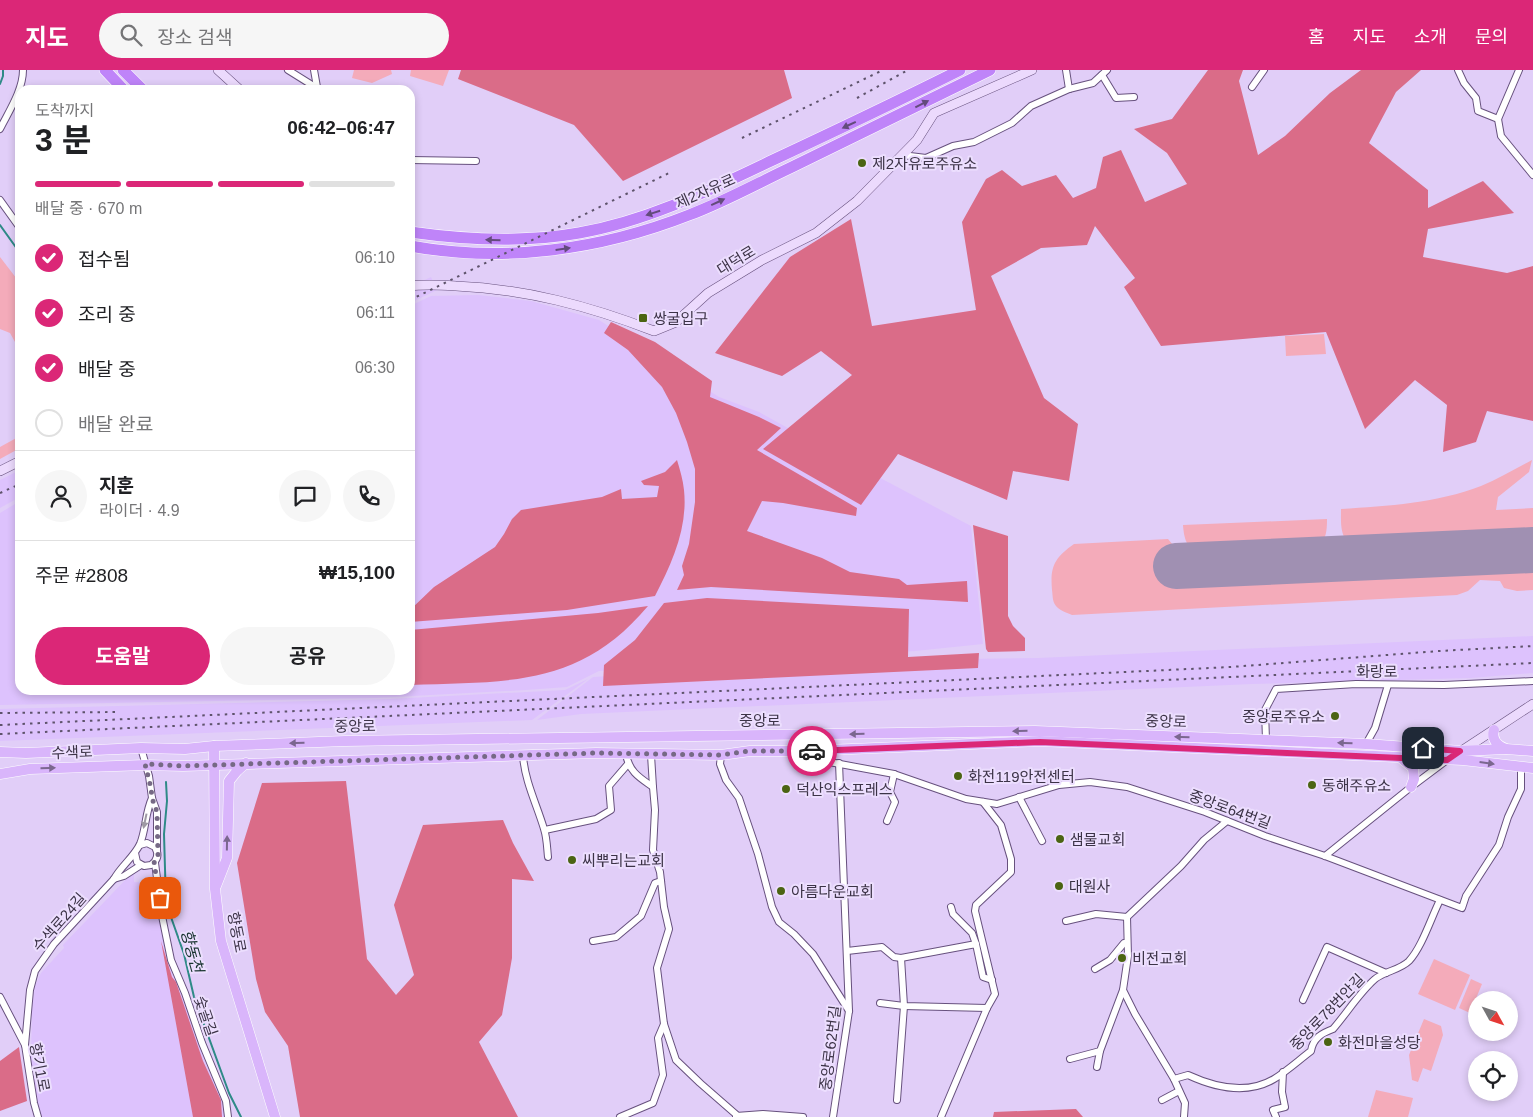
<!DOCTYPE html>
<html lang="ko">
<meta charset="utf-8">
<style>
:root{--surface:#fff;--page:#f6f6f6;--text:#202124;--muted:#757577;--line:#e0e0e0;--accent:#db2777}
body{margin:0;font-family:Arial,"Noto Sans KR",sans-serif;background:var(--page);color:var(--text);height:100vh;display:flex;flex-direction:column;font-size:19px;white-space:nowrap}
*{box-sizing:border-box;margin:0}
p{font-size:16px;color:var(--muted)}
.icon{flex:none;width:28px;height:28px;fill:none;stroke:currentColor;stroke-width:2;stroke-linecap:round;stroke-linejoin:round}
.map{position:relative;flex:1;overflow:hidden}
.sheet{position:absolute;left:15px;top:15px;width:400px;height:610px;display:flex;flex-direction:column;background:var(--surface);border-radius:15px;box-shadow:0 2px 8px #0003}
.sheet>*{flex:none}
.needle{width:32px;rotate:130deg}
.tools{position:absolute;left:1468px;top:921px;display:grid;gap:10px}
.tools a{display:grid;place-items:center;width:50px;height:50px;border-radius:50%;background:var(--surface);box-shadow:0 2px 8px #0003;font-size:25px}
.pin{position:absolute;display:grid;place-items:center;width:42px;height:42px;color:#fff;margin:-21px;border-radius:10px;box-shadow:0 2px 8px #0006}
.courier{position:absolute;display:grid;place-items:center;width:50px;height:50px;margin:-25px;border:4px solid #db2777;border-radius:50%;background:#fff;color:#222;box-shadow:0 1px 6px #0007}
.summary em{font-style:normal;font-weight:700}
.summary div{display:flex;flex-direction:column-reverse}
.summary{display:flex;align-items:center;justify-content:space-between;height:85px;padding:0 20px}
h1{font-size:32px;font-weight:700;line-height:38px}
.bar{display:grid;grid-template-columns:repeat(4,1fr);gap:8px 5px;align-content:center;height:60px;padding:0 20px}
.bar i{height:6px;border-radius:4px;background:var(--line)}
.bar .on{background:var(--accent)}
.bar p{grid-column:span 4}
.line{display:flex;align-items:center;gap:12px;padding:0 20px;border-top:1px solid var(--line)}
.line div{flex:1}
.round{display:grid;place-items:center;flex:none;width:52px;height:52px;border-radius:26px;background:var(--page)}
ol{padding:0 20px;list-style:none}
li{display:flex;align-items:center;gap:15px;height:55px}
li p{margin-inline-start:auto}
li .icon{padding:5px;border-radius:50%;background:var(--accent);color:#fff;stroke-width:4}
li:last-child{color:var(--muted)}
li i{width:28px;height:28px;border:2px solid var(--line);border-radius:50%}
.button{display:flex;gap:10px;margin-top:auto;padding:10px 20px}
.button a{flex:1;height:58px;border-radius:30px;background:var(--accent);color:#fff;font-size:20px;font-weight:700;line-height:58px;text-align:center}
.button a+a{background:var(--page);color:var(--text)}
header{display:flex;align-items:center;gap:30px;box-sizing:border-box;height:70px;padding:0 25px;background:var(--accent);color:#fff}
header strong{font-size:24px}
nav{display:flex;gap:28px;margin-inline-start:auto;font-size:18px}
.search{width:350px;height:45px;background:var(--page);display:flex;align-items:center;gap:12px;box-sizing:border-box;padding:0 18px;border-radius:28px;color:var(--muted);font-size:19px}
.map>svg:first-child{display:block}
.built{fill:#ddc2fd}
.green{fill:#f4abba}
.forest{fill:#da6c88}
.lines{fill:none;stroke-linecap:round;stroke-linejoin:round}
.stream{stroke:#2e8a87;stroke-width:2}
.runway{stroke:#a090b2;stroke-width:46}
.street-casing{stroke:#67517e;stroke-width:8}
.secondary-casing{stroke:#67517e;stroke-width:10}
.primary-casing{stroke:#fff;stroke-width:11}
.highway-casing{stroke:#fff;stroke-width:12}
.street{stroke:#fff;stroke-width:6}
.secondary{stroke:#ecdafd;stroke-width:9}
.primary{stroke:#d9b5fb;stroke-width:10}
.highway{stroke:#bf84f9;stroke-width:11}
.rail{stroke:#5e536b;stroke-width:2;stroke-dasharray:2.5 5;stroke-linecap:butt}
.oneway{fill:#634b7c}
.oneway2{fill:#7b678f}
.oneway3{fill:#9e99a3}
.done{stroke:#766985;stroke-width:5;stroke-dasharray:0 9}
.route{stroke:#db2777;stroke-width:6}
.poi-dot{fill:#4b6413;stroke:#ecdefe;stroke-width:2}
.labels{text-anchor:middle;dominant-baseline:central;stroke-width:4;stroke-linejoin:round;paint-order:stroke}
.poi-label{font-size:15px;fill:#3c3347;stroke:#ecdefe;text-anchor:start}
.street-label{font-size:15px;fill:#3c3347;stroke:#ecdefe}
.water-label{font-size:16px;font-style:italic;fill:#1a3531;stroke:#ecdefe}
</style>
<header>
<strong>지도</strong>
<div class="search"><svg class="icon" aria-label="search" viewBox="0 0 24 24"><circle cx="10" cy="10" r="6"/><path d="M15 15l6 6"/></svg>장소 검색</div>
<nav><a>홈</a><a>지도</a><a>소개</a><a>문의</a></nav>
</header>
<div class="map">
<svg width="1533" height="1047" viewBox="0 0 1533 1047">
<rect width="100%" height="100%" fill="#e1cef8"/>
<!-- built -->
<g class="built">
<path d="M431 207 437 220 410 233V217Z"/>
<path d="M478 225 531 231 599 250 719 327 759 342 850 392 971 456 983 574 915 581 599 601 567 617 526 620 375 628 0 635V443L20 431V620H410V236L431 226Z"/>
<path d="M20 400V427L0 438V410Z"/>
<path d="M1533 566V603L1471 608 1252 614 581 644 537 650 593 607 888 590 1038 588Z"/>
<path d="M588 609 532 650 0 671V639L390 629 565 620Z"/>
<path d="M132 803 134 805V812L154 813 162 862 173 907 178 912 205 992 223 1031 225 1047H42L37 1031 31 987 32 941 35 916 41 903 64 878 63 875Z"/>
</g>
<!-- green -->
<g class="green">
<path d="M354 0H391L392 4 372 13 352 8Z"/>
<path d="M411 0H449L443 16 410 6Z"/>
<path d="M0 187 20 213V281L10 263 0 259Z"/>
<path d="M1324 264 1326 284 1286 286 1285 266Z"/>
<path d="M20 366V378L0 389V377Z"/>
<path d="M1532 390 1529 402 1498 427 1496 440 1533 438V468L1358 476C1339 473 1341 454 1341 439 1388 436 1437 433 1481 416 1498 409 1515 399 1532 390Z"/>
<path d="M1327 449C1327 463 1326 473 1312 479L1199 483C1186 478 1184 468 1183 455Z"/>
<path d="M1168 469 1173 475V506L1533 488V520L1517 521 1504 518 1500 511 1480 510 1468 521 1457 525 1072 545C1068 543 1061 541 1058 538 1052 533 1053 527 1052 520 1050 497 1054 488 1074 474Z"/>
<path d="M1434 889 1470 905 1455 940 1418 924Z"/>
<path d="M1471 909 1482 914 1470 943 1459 938Z"/>
<path d="M1424 949 1441 956 1443 965 1431 1001 1423 998 1418 1012 1412 1010 1409 985Z"/>
<path d="M1376 1020 1413 1028 1408 1047H1368Z"/>
</g>
<!-- forest -->
<g class="forest">
<path d="M461 0H784L792 28 623 111 574 55 458 9Z"/>
<path d="M1208 0H1243L1239 11 1258 85 1285 66 1330 23 1361 0H1421L1396 22 1369 73 1428 120V138L1483 111 1514 143 1428 159 1423 187 1507 203 1533 196V351L1487 341 1476 372 1443 382 1447 335 1415 310 1365 359 1326 262 1161 276 1124 217 1135 208 1095 156 1087 175 1041 178 991 206 1044 328 1078 354 1069 411 1013 401 1007 430 898 384 861 435 763 379 852 305 821 281 782 306 715 283 790 187 851 149 872 256 976 240 962 152 986 109 1002 100 1022 116 1056 105 1073 128 1096 118 1103 87 1121 80 1145 132 1187 114 1167 83 1134 59 1172 49Z"/>
<path d="M611 252 655 272 712 311 710 327 759 347 781 358 757 380 857 438 856 446 783 433 762 431 747 461 822 488 850 502 899 509 907 515 967 511 968 532 711 517 677 520 684 505 682 496 689 474 695 432V399L687 372 676 343 662 317 628 280 604 263Z"/>
<path d="M677 390C680 400 683 410 684 420 688 458 672 493 655 526L567 540 410 552V540L434 517 495 477 504 464 512 449 521 440 602 427 621 419 622 429 657 427 659 416 644 415 641 411 665 402Z"/>
<path d="M973 455 1008 466V546L1013 556 1025 568V581L988 582 986 579Z"/>
<path d="M707 528 909 539 908 587 979 583 978 598 603 616 604 595 635 570 664 533Z"/>
<path d="M648 536C579 618 508 611 410 615V560L598 543Z"/>
<path d="M346 711 367 889 396 925 414 905 394 835 423 755 503 750 513 773 534 811 512 809V888L502 945 479 972 518 1047H300L288 976 265 942 256 909 237 793 262 713Z"/>
<path d="M161 871 172 907 176 912 203 991 221 1030 222 1047H193Z"/>
<path d="M19 977 27 1031 0 1041V991Z"/>
<path d="M1076 1039 1083 1047H993L994 1042Z"/>
</g>
<g class="lines">
<!-- stream -->
<g class="stream">
<path d="M0 14 3 6V0"/>
<path d="M0 155 20 183"/>
<path d="M166 712 167 731 164 764 166 833 184 884 194 927 229 1023 241 1047"/>
</g>
<!-- runway -->
<path class="runway" d="M1176 496 1533 480"/>
<!-- street casing -->
<g class="street-casing">
<g id="street">
<path d="M288 0 320 20"/>
<path d="M314 0 317 17"/>
<path d="M1066 0 1069 19"/>
<path d="M1458 0 1464 13 1476 28 1478 41 1498 49"/>
<path d="M1102 5 1116 28 1134 27"/>
<path d="M1252 17 1264 0"/>
<path d="M1498 49 1501 66 1533 105"/>
<path d="M1498 49 1519 0"/>
<path d="M0 59C9 41 23 20 23 0"/>
<path d="M902 85 926 88 953 76 974 72 1012 53 1031 36 1069 19 1093 13 1107 0"/>
<path d="M410 90 476 91"/>
<path d="M0 130 20 158"/>
<path d="M1266 670 1265 640 1276 619 1356 614 1444 615 1533 611"/>
<path d="M1366 674 1375 658 1388 615"/>
<path d="M141 678 149 706 152 728 157 742V780"/>
<path d="M807 683 824 691 894 704 966 729 997 734 1059 715 1090 712 1127 717 1205 742 1265 766 1325 786 1462 838 1466 826 1499 775 1508 747 1521 719V698"/>
<path d="M626 684C629 702 640 708 653 717L655 740 653 780 660 802 664 837 669 859 657 898 664 954 676 990 700 1013 739 1047"/>
<path d="M651 685 653 717"/>
<path d="M721 685 720 694 726 710 739 728 758 784 772 837 779 852 794 864 813 884 849 941"/>
<path d="M523 686C525 712 537 735 544 759 547 768 547 778 548 787"/>
<path d="M1019 727 1042 771"/>
<path d="M887 751 895 732 890 722 894 704"/>
<path d="M1227 751 1204 770 1181 796 1127 847 1128 886 1123 920 1135 944 1174 1009 1188 1005C1214 1017 1247 1025 1274 1009 1287 1001 1299 990 1311 981 1313 968 1322 963 1333 959 1347 943 1359 923 1375 909 1385 901 1400 900 1409 891 1422 877 1431 848 1440 830"/>
<path d="M545 760 596 749 611 740 609 716 628 694"/>
<path d="M135 783 137 792 144 796 151 795C158 790 159 784 155 777L147 773 140 775"/>
<path d="M1325 786 1411 717 1447 690"/>
<path d="M155 793 162 846 171 890 185 923 202 973 226 1031 228 1047"/>
<path d="M114 809 124 806 141 795"/>
<path d="M951 837 953 844 972 863 976 874"/>
<path d="M1066 851 1096 844 1127 847"/>
<path d="M593 871 616 867 641 846 655 813 661 811"/>
<path d="M847 881 882 877 894 887 901 888 976 874 983 907 992 910"/>
<path d="M1095 899 1110 890 1124 873H1127"/>
<path d="M0 927 25 975 34 1033 38 1047"/>
<path d="M1303 930 1327 877 1386 903"/>
<path d="M880 933 904 936 987 938"/>
<path d="M25 975 30 920 35 901 54 874 114 809C121 796 134 787 140 774 146 760 145 743 152 728"/>
<path d="M1070 989 1100 981 1123 920"/>
<path d="M1097 997 1100 981"/>
<path d="M1174 1009 1185 1033 1184 1047"/>
<path d="M897 1030 904 936 901 888"/>
<path d="M1162 1030 1179 1021"/>
<path d="M736 1046 763 1044 803 1047"/>
<path d="M620 1047 653 1033 663 1005 658 968 664 954"/>
<path d="M833 1047 849 941 839 693"/>
<path d="M941 1047 987 938 995 924 975 841 976 835 1011 802V789L1001 755 983 732"/>
<path d="M1276 1047 1273 1040 1285 1037 1282 1022 1283 1002"/>
</g>
</g>
<!-- secondary casing -->
<g class="secondary-casing">
<g id="secondary">
<path d="M218 0 240 20"/>
<path d="M410 216C425 214 441 215 456 216 526 219 589 236 654 261L676 252 708 223 762 190 816 163 857 131 917 70 934 43 1032 0"/>
<path d="M0 401 20 391"/>
<path d="M1460 682 1533 634"/>
</g>
</g>
<!-- primary casing -->
<g class="primary-casing">
<g id="primary">
<path d="M1494 660C1491 670 1498 676 1506 679"/>
<path d="M214 676 215 819 221 871 275 1047"/>
<path d="M0 682 26 683 141 678 185 679 214 676 345 671 1035 661 1366 674 1461 681 1506 679 1533 681"/>
<path d="M1402 689 1413 698 1414 709 1411 717"/>
<path d="M0 704 30 699 145 695 183 696 596 683 721 685 750 681H804L1040 671 1463 690 1533 698"/>
<path d="M216 816 227 788 229 711 237 701 246 693"/>
</g>
</g>
<!-- highway casing -->
<g class="highway-casing">
<g id="highway">
<path d="M105 0 124 20"/>
<path d="M123 0 143 20"/>
<path d="M410 162C466 170 523 173 579 163 648 151 710 120 773 90 835 61 898 31 960 0"/>
<path d="M410 176C504 193 600 180 689 145 724 132 758 113 792 97 858 65 924 33 990 0"/>
</g>
</g>
<!-- street -->
<use href="#street" class="street"/>
<!-- secondary -->
<use href="#secondary" class="secondary"/>
<!-- primary -->
<use href="#primary" class="primary"/>
<!-- highway -->
<use href="#highway" class="highway"/>
<!-- rail -->
<g class="rail">
<path d="M857 28 908 0"/>
<path d="M742 68 883 0"/>
<path d="M410 230 669 103"/>
<path d="M0 423 20 414"/>
<path d="M0 643 120 642"/>
<path d="M0 655 1231 597 1439 581 1533 576"/>
<path d="M0 664 1533 593"/>
</g>
</g>
<!-- one-way arrows -->
<defs><path id="oneway-solid" d="M-6-.8H1V-3.2L6.5 0L1 3.2V.8H-6Z" transform="scale(1.25)"/></defs>
<g class="oneway">
<use href="#oneway-solid" transform="translate(922 34) rotate(-27)"/>
<use href="#oneway-solid" transform="translate(849 55) rotate(155)"/>
<use href="#oneway-solid" transform="translate(718 132) rotate(-25)"/>
<use href="#oneway-solid" transform="translate(653 143) rotate(162)"/>
<use href="#oneway-solid" transform="translate(493 170) rotate(-178)"/>
<use href="#oneway-solid" transform="translate(563 179) rotate(-8)"/>
</g>
<g class="oneway2">
<use href="#oneway-solid" transform="translate(1020 661) rotate(179)"/>
<use href="#oneway-solid" transform="translate(857 664) rotate(179)"/>
<use href="#oneway-solid" transform="translate(1182 667) rotate(-178)"/>
<use href="#oneway-solid" transform="translate(297 673) rotate(178)"/>
<use href="#oneway-solid" transform="translate(1345 673) rotate(-178)"/>
<use href="#oneway-solid" transform="translate(1487 693) rotate(8)"/>
<use href="#oneway-solid" transform="translate(48 698) rotate(-2)"/>
<use href="#oneway-solid" transform="translate(227 773) rotate(-89)"/>
</g>
<use class="oneway3" href="#oneway-solid" transform="translate(145 751) rotate(102)"/>
<g class="lines">
<!-- done -->
<path class="done" d="M160 828 154 793 158 785 157 742 152 728 151 718 145 694 183 696 596 683 720 685 750 681H812"/>
<!-- route -->
<path class="route" d="M812 681 1040 672 1447 690 1460 681 1423 678"/>
</g>
<!-- markers -->
<g class="poi-dot">
<circle cx="862" cy="93" r="5"/>
<rect x="638" y="243" width="10" height="10" rx="2.5"/>
<circle cx="1335" cy="646" r="5"/>
<circle cx="958" cy="706" r="5"/>
<circle cx="1312" cy="715" r="5"/>
<circle cx="786" cy="719" r="5"/>
<circle cx="1060" cy="769" r="5"/>
<circle cx="572" cy="790" r="5"/>
<circle cx="1059" cy="816" r="5"/>
<circle cx="781" cy="821" r="5"/>
<circle cx="1122" cy="888" r="5"/>
<circle cx="1328" cy="972" r="5"/>
</g>
<g class="labels">
<!-- poi labels -->
<g class="poi-label">
<text x="872" y="93">제2자유로주유소</text>
<text x="653" y="248">쌍굴입구</text>
<text x="1325" y="646" text-anchor="end">중앙로주유소</text>
<text x="968" y="706">화전119안전센터</text>
<text x="1322" y="715">동해주유소</text>
<text x="796" y="719">덕산익스프레스</text>
<text x="1070" y="769">샘물교회</text>
<text x="582" y="790">씨뿌리는교회</text>
<text x="1069" y="816">대원사</text>
<text x="791" y="821">아름다운교회</text>
<text x="1132" y="888">비전교회</text>
<text x="1338" y="972">화전마을성당</text>
</g>
<!-- street labels -->
<g class="street-label">
<text transform="translate(705 121) rotate(-24)">제2자유로</text>
<text transform="translate(736 190) rotate(-31)">대덕로</text>
<text x="1377" y="601">화랑로</text>
<text x="760" y="650">중앙로</text>
<text transform="translate(1166 651) rotate(2)">중앙로</text>
<text transform="translate(355 656) rotate(-1)">중앙로</text>
<text transform="translate(72 682) rotate(-2)">수색로</text>
<text transform="translate(1230 739) rotate(20)">중앙로64번길</text>
<text transform="translate(59 852) rotate(-49)">수색로24길</text>
<text transform="translate(237 862) rotate(79)">향동로</text>
<text transform="translate(1327 942) rotate(-46)">중앙로78번안길</text>
<text transform="translate(206 946) rotate(71)">숯골길</text>
<text transform="translate(830 978) rotate(-83)">중앙로62번길</text>
<text transform="translate(40 997) rotate(79)">향기1로</text>
</g>
<!-- water labels -->
<g class="water-label">
<text transform="translate(192 881) rotate(74)">향동천</text>
</g>
</g>
</svg>
<div class="tools">
<a><svg class="needle" viewBox="-14 -14 28 28"><path d="M0-13l5 13h-10z" fill="#e53935"/><path d="M0 13l5-13h-10z" fill="#757577"/></svg></a>
<a><svg class="icon" aria-label="locate" viewBox="0 0 24 24"><circle cx="12" cy="12" r="6"/><path d="M12 2v4M12 18v4M2 12h4M18 12h4"/></svg></a>
</div>
<div class="pin" style="left:160px;top:828px;background:#ea580c"><svg class="icon" aria-label="bag" viewBox="0 0 24 24"><path d="M5 8h14l-1 12H6zM9 8a3 3 0 0 1 6 0"/></svg></div>
<div class="pin" style="left:1423px;top:678px;background:#1f2937"><svg class="icon" aria-label="home" viewBox="0 0 24 24"><path d="M3 11l9-7 9 7M6 9v11h12V9"/></svg></div>
<div class="courier" style="left:812px;top:681px"><svg class="icon" aria-label="car" viewBox="0 0 24 24"><path d="M5 17H2v-5l4-1 3-4h7l3 4 3 1v5h-3M9 17h6M6 11h13"/><circle cx="7" cy="17" r="2"/><circle cx="17" cy="17" r="2"/></svg></div>
<section class="sheet">
<div class="summary"><div><h1>3 분</h1><p>도착까지</p></div><em>06:42–06:47</em></div>
<div class="bar"><i class="on"></i><i class="on"></i><i class="on"></i><i></i><p>배달 중 · 670 m</p></div>
<ol>
<li><svg class="icon" aria-label="check" viewBox="0 0 24 24"><path d="M5 12l5 5 9-10"/></svg>접수됨<p>06:10</p></li>
<li><svg class="icon" aria-label="check" viewBox="0 0 24 24"><path d="M5 12l5 5 9-10"/></svg>조리 중<p>06:11</p></li>
<li><svg class="icon" aria-label="check" viewBox="0 0 24 24"><path d="M5 12l5 5 9-10"/></svg>배달 중<p>06:30</p></li>
<li><i></i>배달 완료</li>
</ol>
<div class="line" style="height:90px"><a class="round"><svg class="icon" aria-label="person" viewBox="0 0 24 24"><circle cx="12" cy="8" r="4"/><path d="M4 21q1-7 8-7t8 7"/></svg></a><div><b>지훈</b><p>라이더 · 4.9</p></div><a class="round"><svg class="icon" aria-label="chat" viewBox="0 0 24 24"><path d="M4 5h16v11H9l-5 4z"/></svg></a><a class="round"><svg class="icon" aria-label="phone" viewBox="0 0 24 24"><path d="M5 4h4l2 5-3 2q2 4 5 5l2-3 5 2v4C11 20 4 13 5 4z"/></svg></a></div>
<div class="line" style="height:65px"><div>주문 #2808</div><b>₩15,100</b></div>
<div class="button"><a>도움말</a><a>공유</a></div>
</section>
</div>
